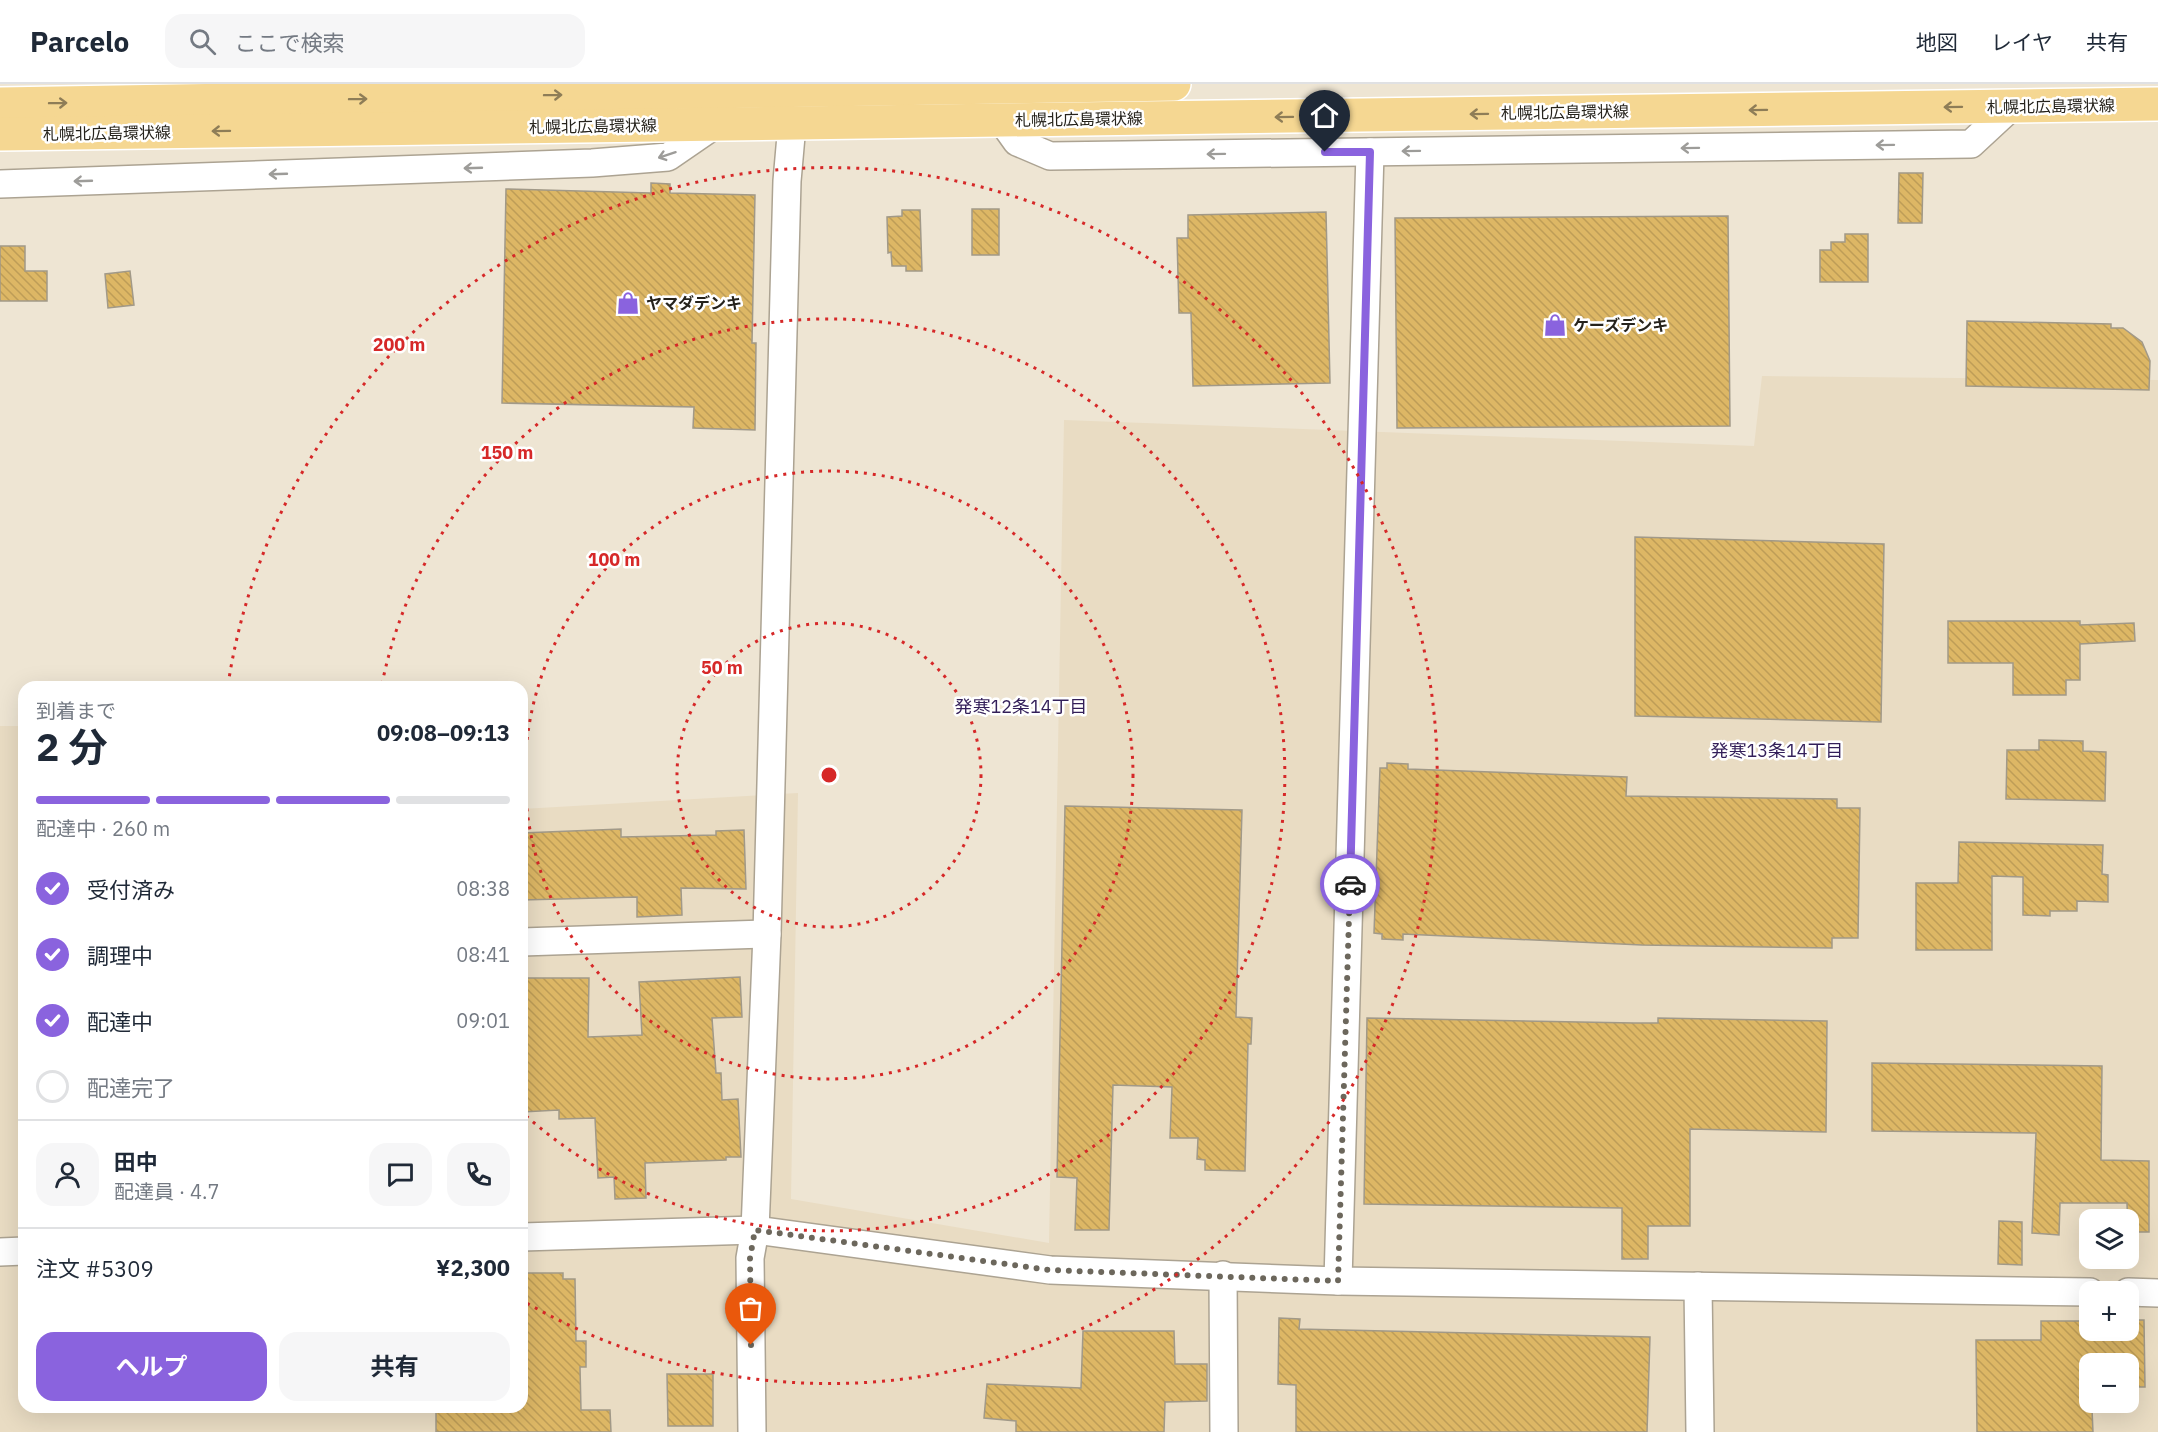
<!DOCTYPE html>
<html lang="ja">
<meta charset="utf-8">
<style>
:root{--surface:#fff;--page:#f6f6f7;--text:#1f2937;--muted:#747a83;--line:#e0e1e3;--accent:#8a63de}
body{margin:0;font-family:"IBM Plex Sans","Noto Sans JP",sans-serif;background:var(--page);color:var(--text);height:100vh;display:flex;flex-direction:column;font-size:22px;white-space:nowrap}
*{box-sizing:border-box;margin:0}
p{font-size:20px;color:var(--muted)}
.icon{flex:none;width:33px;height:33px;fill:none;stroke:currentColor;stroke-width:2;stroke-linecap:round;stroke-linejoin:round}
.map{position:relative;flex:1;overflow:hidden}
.drawer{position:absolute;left:18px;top:597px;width:510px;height:732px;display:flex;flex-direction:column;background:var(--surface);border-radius:18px;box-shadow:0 6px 24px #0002}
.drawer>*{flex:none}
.controls{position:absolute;left:2079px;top:1125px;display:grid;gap:12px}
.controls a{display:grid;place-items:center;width:60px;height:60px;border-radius:12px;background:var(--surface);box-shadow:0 6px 24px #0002;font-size:30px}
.pin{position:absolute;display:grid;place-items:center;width:51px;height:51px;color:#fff;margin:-62px -26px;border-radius:50% 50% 50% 0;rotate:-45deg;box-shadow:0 0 6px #0007}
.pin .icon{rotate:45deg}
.courier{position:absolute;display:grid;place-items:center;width:60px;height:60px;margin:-30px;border:4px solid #8a63de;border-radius:50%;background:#fff;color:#222;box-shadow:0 2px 8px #0007}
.headline em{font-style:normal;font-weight:700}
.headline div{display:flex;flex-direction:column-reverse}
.headline{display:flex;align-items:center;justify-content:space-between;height:102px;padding:0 18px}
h1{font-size:39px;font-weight:700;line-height:45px}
.bar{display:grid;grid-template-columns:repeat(4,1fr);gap:9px 6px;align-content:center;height:72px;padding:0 18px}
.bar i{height:8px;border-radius:4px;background:var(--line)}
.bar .active{background:var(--accent)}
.bar p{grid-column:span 4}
.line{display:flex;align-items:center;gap:15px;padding:0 18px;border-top:2px solid var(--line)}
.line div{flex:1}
.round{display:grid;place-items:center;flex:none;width:63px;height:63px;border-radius:18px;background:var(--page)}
ol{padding:0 18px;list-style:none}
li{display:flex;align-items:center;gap:18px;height:66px}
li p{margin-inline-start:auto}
li .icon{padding:6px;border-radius:50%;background:var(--accent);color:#fff;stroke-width:4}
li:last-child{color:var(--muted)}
li i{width:33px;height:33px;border:3px solid var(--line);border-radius:50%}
.cta{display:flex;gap:12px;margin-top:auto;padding:12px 18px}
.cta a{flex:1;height:69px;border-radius:18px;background:var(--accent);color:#fff;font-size:24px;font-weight:700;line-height:69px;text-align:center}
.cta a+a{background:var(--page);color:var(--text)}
header{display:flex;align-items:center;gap:36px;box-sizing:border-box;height:84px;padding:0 30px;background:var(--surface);border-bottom:2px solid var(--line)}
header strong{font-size:28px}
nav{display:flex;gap:33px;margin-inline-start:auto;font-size:21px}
.search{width:420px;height:54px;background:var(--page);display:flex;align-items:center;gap:15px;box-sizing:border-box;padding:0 21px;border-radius:18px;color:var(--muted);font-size:22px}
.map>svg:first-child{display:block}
.built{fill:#e9dcc3;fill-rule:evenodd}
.building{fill:url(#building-back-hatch);stroke:#a19988;stroke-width:1.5}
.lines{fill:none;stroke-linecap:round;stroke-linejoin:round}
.minor-casing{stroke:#aca392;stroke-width:30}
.major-casing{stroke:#fff;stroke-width:36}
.minor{stroke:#fff;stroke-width:27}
.major{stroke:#f5d792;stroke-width:33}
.oneway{stroke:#8e7d57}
.oneway2{stroke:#9d9c99}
.done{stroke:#6c675c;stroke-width:6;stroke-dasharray:0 10.8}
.route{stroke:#8a63de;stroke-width:8}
.ring{fill:none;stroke:#d62828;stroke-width:3;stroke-dasharray:3 6}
.labels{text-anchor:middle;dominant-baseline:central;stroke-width:5;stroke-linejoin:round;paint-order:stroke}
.street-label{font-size:16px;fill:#26231c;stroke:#fff}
.poi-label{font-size:16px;font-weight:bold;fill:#26231c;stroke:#fff;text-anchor:start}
.neighbourhood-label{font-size:18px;fill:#331f59;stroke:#fff}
.centre{fill:#d62828;stroke:#fff;stroke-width:3}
.ring-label{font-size:18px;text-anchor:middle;font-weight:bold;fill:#d62828;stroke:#fff;stroke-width:5;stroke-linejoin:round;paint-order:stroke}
</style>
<header>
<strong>Parcelo</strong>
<div class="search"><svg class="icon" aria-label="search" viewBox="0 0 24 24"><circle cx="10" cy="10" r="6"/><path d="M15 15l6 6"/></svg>ここで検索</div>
<nav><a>地図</a><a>レイヤ</a><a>共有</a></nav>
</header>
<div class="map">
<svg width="2158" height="1348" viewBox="0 0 2158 1348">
<defs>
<pattern id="building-back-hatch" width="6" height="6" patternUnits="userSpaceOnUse" patternTransform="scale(1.5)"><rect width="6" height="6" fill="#ddb765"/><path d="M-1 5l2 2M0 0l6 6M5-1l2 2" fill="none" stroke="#be9d57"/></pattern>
</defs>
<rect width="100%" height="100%" fill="#eee5d3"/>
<!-- built -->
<path class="built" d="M1762 292 2158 296V1348H0V642H24V1323H522V725L798 709 791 1115 1049 1159 1064 336 1754 362ZM2090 1136H2128V1174H2090ZM2090 1208H2128V1246H2090ZM2090 1280H2128V1318H2090Z"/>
<!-- building -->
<g class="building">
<path d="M1899 89H1923L1922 139H1898Z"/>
<path d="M651 99 670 100V109L755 111 752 259H756L755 346 693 344 694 323 502 319 506 105 651 109Z"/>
<rect x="972" y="125" width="27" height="46"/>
<path d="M902 126H920L922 187H906V182H892L891 168 888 169 887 133 902 132Z"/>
<path d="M1326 128 1330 299 1193 302 1191 229H1179L1177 154H1188V131Z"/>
<path d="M1728 132 1730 342 1397 344 1395 134Z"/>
<path d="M1845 150H1868V198H1820V166H1831V158H1845Z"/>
<path d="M0 162H25V187H47V217H0Z"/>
<path d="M130 187 134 221 108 224 105 190Z"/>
<path d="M1967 237 2111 240V244H2123L2142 258 2150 277 2149 306 1966 302Z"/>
<path d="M1635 453 1884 460 1881 638 1635 632Z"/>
<path d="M1948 537H2080V541L2134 539 2135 557 2080 560V596H2066V611H2013V579H1948Z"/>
<path d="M2039 656 2083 657V667L2106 668 2105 717 2006 715 2007 666H2039Z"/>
<path d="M1387 679 1408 680V685L1627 693 1626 712 1837 715V724H1860L1858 854H1832V864L1642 861 1403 850V856L1382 855V850L1374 849 1380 684H1387Z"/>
<path d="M1065 722 1242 726 1236 933 1252 934 1251 960H1248L1245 1087 1205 1086V1076L1197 1075 1198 1054H1170L1172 1003 1113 1001 1109 1146H1075L1077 1094 1057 1093Z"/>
<path d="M621 745V753L716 751V747L744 746 746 805 681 804 682 831 637 833V813L522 816V749Z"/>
<path d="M1959 758 2103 761 2102 790 2108 791V818L2077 817V827H2050V832L2023 831V793L1992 792V866H1916V799H1958Z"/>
<path d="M740 893 742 933 712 934 716 989H721L722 1016 738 1015 741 1073H726V1076L645 1079 646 1114 615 1115 614 1093 598 1094 595 1034 559 1035V1026L522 1028V894H589L588 953 642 951 639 898Z"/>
<path d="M1367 934 1634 939H1658V934L1827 937 1826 1048 1690 1045V1142H1648V1175H1622V1124L1364 1120Z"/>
<path d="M1872 979 2102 982 2101 1076 2149 1077V1148H2128L2127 1119H2060L2059 1151 2032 1149 2036 1049 1872 1047Z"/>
<path d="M1999 1137 2022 1138V1181L1998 1180Z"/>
<path d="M522 1189H563V1195H575L576 1257H586V1283H580L581 1326H610L611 1348H436V1323H522Z"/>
<path d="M1279 1234 1300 1235 1299 1245 1650 1253 1647 1348H1296V1301L1278 1300Z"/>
<path d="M2128 1236H2144L2145 1303H2128V1280H2090L2093 1348H1977L1976 1256H2041V1237H2090V1246H2128Z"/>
<path d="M1083 1247H1174L1175 1280H1207V1317L1165 1318 1164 1348H1016V1337L984 1334 987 1300 1081 1304Z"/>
<path d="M667 1290H713V1342H668Z"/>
</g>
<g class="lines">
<!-- minor casing -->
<g class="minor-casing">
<g id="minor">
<path d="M1002 37 1017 58 1050 72 1971 60 2012 22"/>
<path d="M0 100 592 79 668 73 716 40"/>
<path d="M522 858 767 850"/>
<path d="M522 1153 755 1146 1050 1186 1338 1197 2090 1208"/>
<path d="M0 1168 24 1167"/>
<path d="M1223 1191 1224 1348"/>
<path d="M1338 1197 1370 68"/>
<path d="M1698 1202 1700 1348"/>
<path d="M2128 1208 2158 1209"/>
<path d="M752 1348 750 1174 755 1146 767 850 787 97 794 18"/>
</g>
</g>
<!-- major casing -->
<g class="major-casing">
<g id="major">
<path d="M0 20 1174 0"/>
<path d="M0 50 2158 20"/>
</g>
</g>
<!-- minor -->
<use href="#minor" class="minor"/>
<!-- major -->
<use href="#major" class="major"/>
</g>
<!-- one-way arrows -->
<defs><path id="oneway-shaft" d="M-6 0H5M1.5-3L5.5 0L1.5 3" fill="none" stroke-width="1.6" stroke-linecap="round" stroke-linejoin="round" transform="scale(1.5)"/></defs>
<g class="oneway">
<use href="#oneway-shaft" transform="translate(553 11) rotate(-1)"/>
<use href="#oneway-shaft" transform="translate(358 15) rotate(-1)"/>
<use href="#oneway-shaft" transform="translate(58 19) rotate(-1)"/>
<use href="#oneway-shaft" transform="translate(1953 23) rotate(179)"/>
<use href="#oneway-shaft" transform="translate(1758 26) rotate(179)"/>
<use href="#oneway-shaft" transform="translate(1479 30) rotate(179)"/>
<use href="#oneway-shaft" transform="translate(1284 33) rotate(179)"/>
<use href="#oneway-shaft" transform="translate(221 47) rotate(179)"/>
</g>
<g class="oneway2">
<use href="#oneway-shaft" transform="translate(1885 61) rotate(179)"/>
<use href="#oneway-shaft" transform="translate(1690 64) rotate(179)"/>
<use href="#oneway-shaft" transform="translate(1411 67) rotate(179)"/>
<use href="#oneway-shaft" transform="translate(1216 70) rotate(179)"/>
<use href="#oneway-shaft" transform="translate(667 71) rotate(162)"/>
<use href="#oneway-shaft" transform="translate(473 84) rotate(178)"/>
<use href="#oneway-shaft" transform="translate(278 90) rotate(178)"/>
<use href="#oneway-shaft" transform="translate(83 97) rotate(178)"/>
</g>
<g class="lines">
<!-- done -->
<path class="done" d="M751 1261 750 1174 755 1146 1050 1186 1338 1197 1350 800"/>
<!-- route -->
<path class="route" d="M1325 68H1370L1350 800"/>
</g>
<!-- distance rings -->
<g class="ring">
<circle cx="829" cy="691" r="152"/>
<circle cx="829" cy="691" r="304"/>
<path d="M382 600A456 456 0 1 1 524 1030"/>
<path d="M228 601A608 608 0 1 1 525 1218"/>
</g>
<!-- icons -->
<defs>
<g id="shop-bare" transform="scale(1.8)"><path d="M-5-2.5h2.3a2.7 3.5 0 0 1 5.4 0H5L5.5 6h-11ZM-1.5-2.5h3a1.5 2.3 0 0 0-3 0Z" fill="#8a63de" stroke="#fff" stroke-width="2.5" paint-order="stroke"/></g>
</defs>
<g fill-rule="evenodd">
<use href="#shop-bare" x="628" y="219"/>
<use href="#shop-bare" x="1555" y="241"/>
</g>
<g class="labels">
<!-- street labels -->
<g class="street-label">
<text transform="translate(2051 22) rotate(-1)">札幌北広島環状線</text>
<text transform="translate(1565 28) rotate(-1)">札幌北広島環状線</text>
<text transform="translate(1079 35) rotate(-1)">札幌北広島環状線</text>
<text transform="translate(593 42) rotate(-1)">札幌北広島環状線</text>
<text transform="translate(107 49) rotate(-1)">札幌北広島環状線</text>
</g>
<!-- poi labels -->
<g class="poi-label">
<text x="646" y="219">ヤマダデンキ</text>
<text x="1573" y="241">ケーズデンキ</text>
</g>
<!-- neighbourhood labels -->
<g class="neighbourhood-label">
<text x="1021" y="622">発寒12条14丁目</text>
<text x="1777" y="666">発寒13条14丁目</text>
</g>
</g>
<circle cx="829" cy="691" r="9" class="centre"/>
<g class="ring-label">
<text x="399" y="267">200 m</text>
<text x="507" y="375">150 m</text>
<text x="614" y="482">100 m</text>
<text x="722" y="590">50 m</text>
</g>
</svg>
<div class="controls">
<a><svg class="icon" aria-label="layers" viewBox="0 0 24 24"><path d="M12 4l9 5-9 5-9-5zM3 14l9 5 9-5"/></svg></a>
<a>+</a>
<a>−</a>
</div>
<div class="pin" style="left:751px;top:1261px;background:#ea580c"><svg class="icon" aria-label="bag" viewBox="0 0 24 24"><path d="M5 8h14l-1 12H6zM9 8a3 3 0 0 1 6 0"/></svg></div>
<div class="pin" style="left:1325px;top:68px;background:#1f2937"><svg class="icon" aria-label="home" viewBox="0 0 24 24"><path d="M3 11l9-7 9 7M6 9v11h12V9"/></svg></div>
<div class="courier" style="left:1350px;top:800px"><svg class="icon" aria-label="car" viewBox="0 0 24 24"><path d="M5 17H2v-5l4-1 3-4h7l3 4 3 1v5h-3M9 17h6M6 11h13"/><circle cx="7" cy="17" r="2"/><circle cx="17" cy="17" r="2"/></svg></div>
<section class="drawer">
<div class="headline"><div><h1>2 分</h1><p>到着まで</p></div><em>09:08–09:13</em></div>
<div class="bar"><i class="active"></i><i class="active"></i><i class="active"></i><i></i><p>配達中 · 260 m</p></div>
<ol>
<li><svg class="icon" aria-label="check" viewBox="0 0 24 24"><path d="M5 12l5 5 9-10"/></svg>受付済み<p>08:38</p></li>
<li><svg class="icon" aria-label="check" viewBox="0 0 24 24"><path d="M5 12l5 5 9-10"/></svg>調理中<p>08:41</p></li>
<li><svg class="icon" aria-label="check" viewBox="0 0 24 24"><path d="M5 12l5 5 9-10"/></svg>配達中<p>09:01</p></li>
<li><i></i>配達完了</li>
</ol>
<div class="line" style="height:108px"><a class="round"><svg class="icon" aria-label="person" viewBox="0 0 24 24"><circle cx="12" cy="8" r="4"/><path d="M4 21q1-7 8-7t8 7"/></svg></a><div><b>田中</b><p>配達員 · 4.7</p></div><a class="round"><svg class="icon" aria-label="chat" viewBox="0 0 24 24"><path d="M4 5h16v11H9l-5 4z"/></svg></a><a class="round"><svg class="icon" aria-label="phone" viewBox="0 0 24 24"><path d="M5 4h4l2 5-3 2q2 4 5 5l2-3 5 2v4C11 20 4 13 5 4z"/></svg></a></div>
<div class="line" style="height:78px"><div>注文 #5309</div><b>¥2,300</b></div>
<div class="cta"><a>ヘルプ</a><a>共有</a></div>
</section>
</div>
